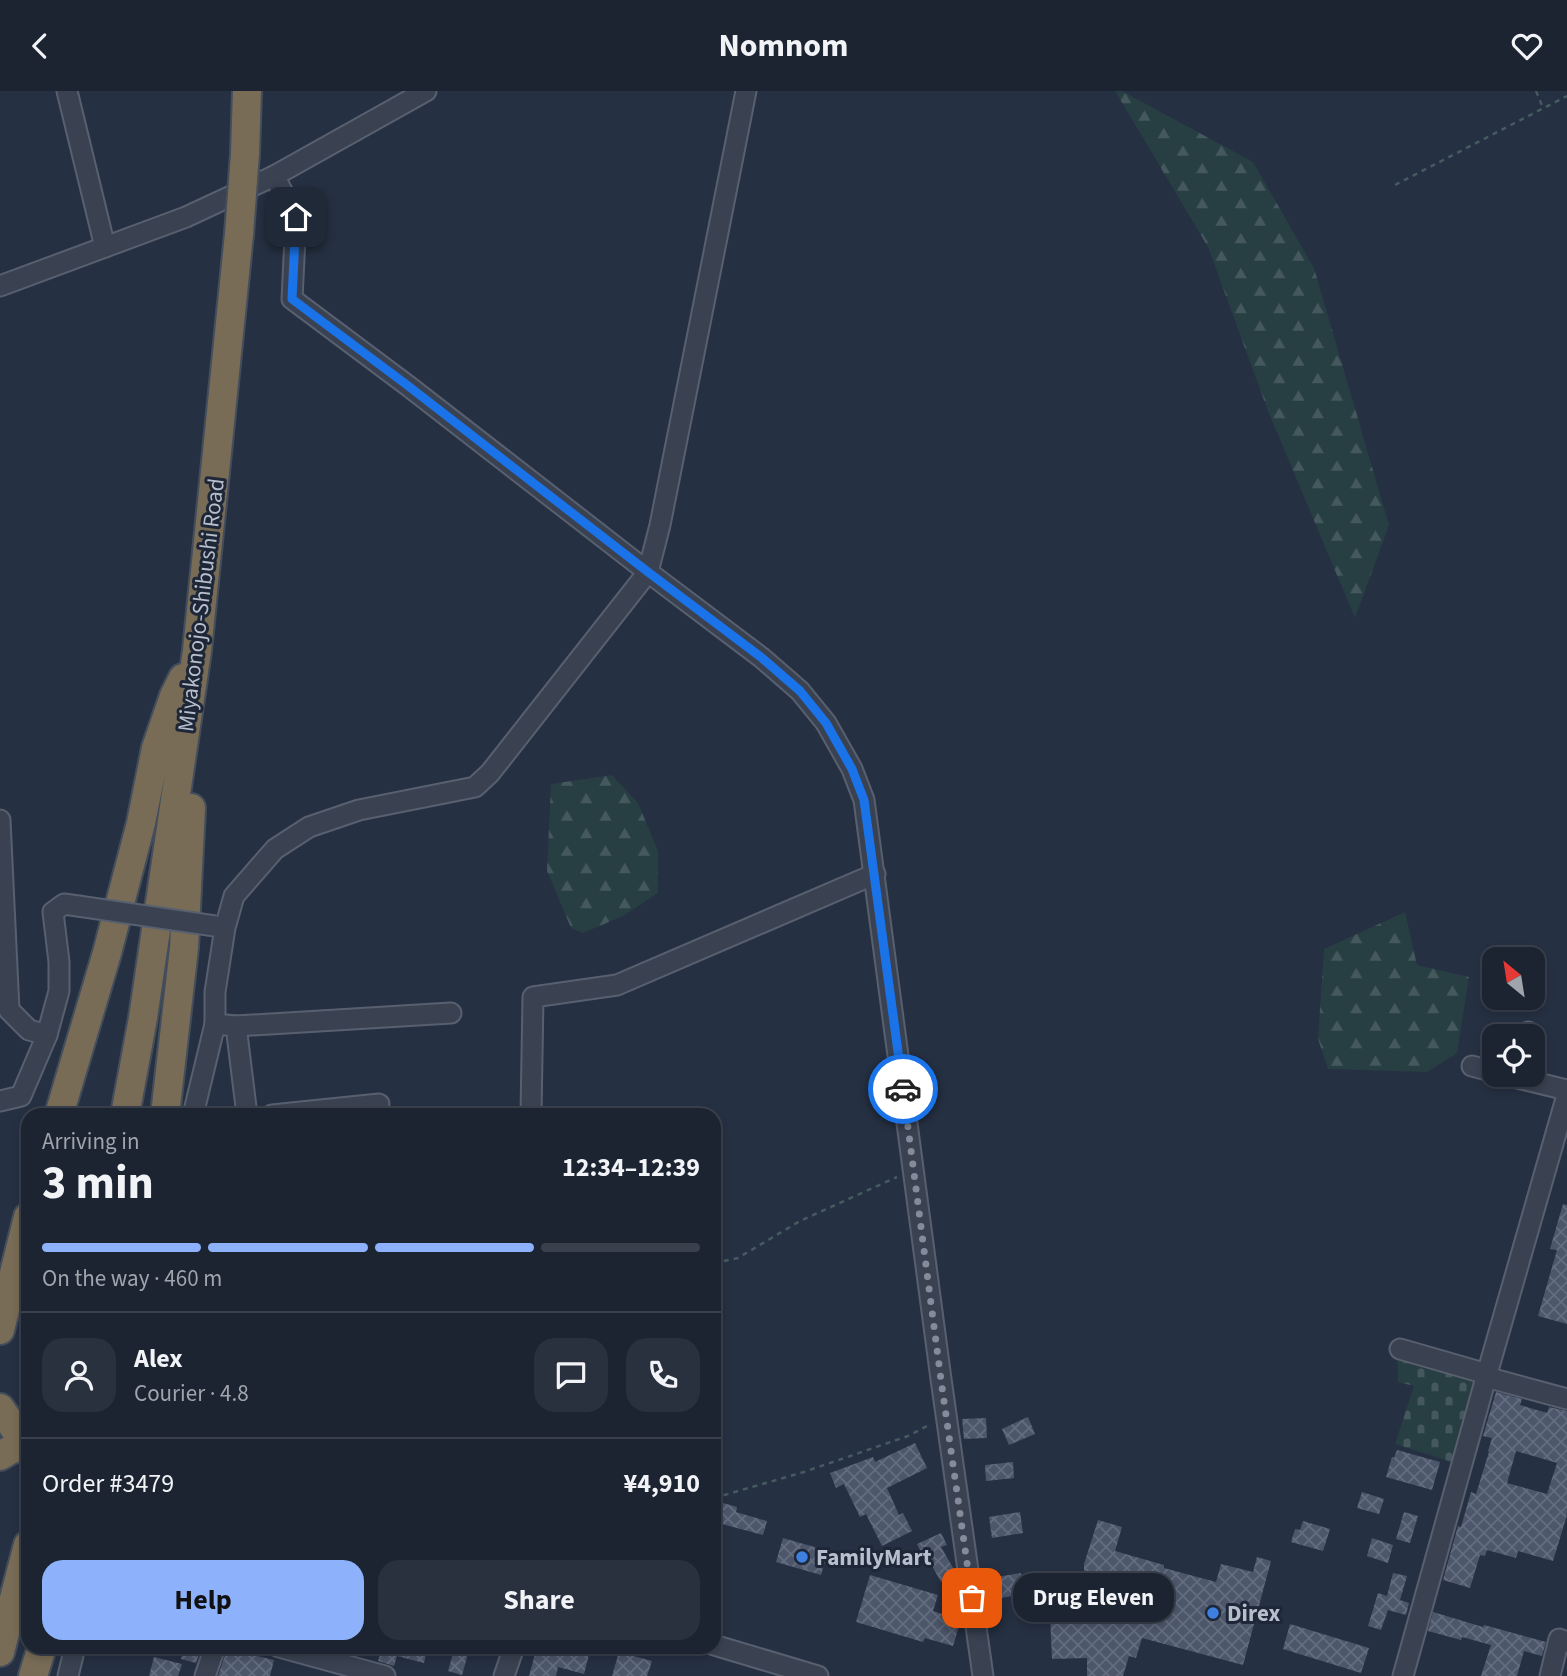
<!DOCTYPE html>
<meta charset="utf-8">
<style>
:root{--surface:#1c2432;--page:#29303e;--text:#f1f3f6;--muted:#a0a4ac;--line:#3a414d;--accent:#8db2fb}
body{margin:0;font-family:"Source Sans 3",sans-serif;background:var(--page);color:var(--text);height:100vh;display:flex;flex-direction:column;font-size:26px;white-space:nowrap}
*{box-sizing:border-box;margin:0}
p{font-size:23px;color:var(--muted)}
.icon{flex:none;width:38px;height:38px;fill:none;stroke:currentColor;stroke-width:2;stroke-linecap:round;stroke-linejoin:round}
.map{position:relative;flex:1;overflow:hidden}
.sheet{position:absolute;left:21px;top:1017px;width:700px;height:546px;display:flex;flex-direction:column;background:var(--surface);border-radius:21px;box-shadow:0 4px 10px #0003,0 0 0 2px var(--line)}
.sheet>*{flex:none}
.needle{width:46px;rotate:330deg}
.tools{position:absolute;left:1482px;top:856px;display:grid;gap:14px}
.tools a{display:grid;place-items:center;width:63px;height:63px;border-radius:14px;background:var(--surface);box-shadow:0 4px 10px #0003,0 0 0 2px var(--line);font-size:35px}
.pin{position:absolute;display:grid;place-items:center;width:60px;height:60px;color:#fff;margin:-30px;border-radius:14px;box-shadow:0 4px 10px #0006}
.courier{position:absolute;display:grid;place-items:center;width:70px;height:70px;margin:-35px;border:5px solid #1a73e8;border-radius:50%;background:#fff;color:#222;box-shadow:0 2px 9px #0007}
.bubble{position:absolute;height:49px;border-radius:21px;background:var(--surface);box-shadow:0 4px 10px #0003,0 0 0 2px var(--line);font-size:23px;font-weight:700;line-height:49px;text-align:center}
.summary em{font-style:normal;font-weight:700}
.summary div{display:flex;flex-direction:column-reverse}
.summary{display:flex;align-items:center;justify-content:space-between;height:119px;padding:0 21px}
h1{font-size:46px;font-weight:700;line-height:52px}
.bar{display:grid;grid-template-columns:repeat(4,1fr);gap:10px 7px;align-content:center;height:84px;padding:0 21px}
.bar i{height:9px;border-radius:5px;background:var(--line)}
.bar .current{background:var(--accent)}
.bar p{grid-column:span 4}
.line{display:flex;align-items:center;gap:18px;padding:0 21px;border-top:2px solid var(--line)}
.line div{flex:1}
.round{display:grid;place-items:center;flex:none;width:74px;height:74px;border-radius:21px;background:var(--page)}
.button{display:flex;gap:14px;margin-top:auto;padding:14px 21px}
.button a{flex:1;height:80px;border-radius:21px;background:var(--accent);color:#111;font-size:28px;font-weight:700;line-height:80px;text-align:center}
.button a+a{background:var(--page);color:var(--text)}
header{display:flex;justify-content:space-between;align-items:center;height:91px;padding:0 21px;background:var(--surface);font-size:32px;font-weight:700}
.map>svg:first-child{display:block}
.forest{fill:url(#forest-firs)}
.cemetery{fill:url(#cemetery-stones)}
.building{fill:url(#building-cross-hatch);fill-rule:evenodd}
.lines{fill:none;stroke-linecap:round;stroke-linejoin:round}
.minor-casing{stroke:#58606f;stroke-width:23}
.highway-casing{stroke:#444d5c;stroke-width:32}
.path{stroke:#465b60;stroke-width:2.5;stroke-dasharray:5 5;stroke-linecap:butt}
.minor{stroke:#3a4252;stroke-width:19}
.highway{stroke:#786c56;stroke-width:28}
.minor-bridge-casing{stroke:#58606f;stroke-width:23;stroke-linecap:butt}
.highway-bridge-casing{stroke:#444d5c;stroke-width:32;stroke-linecap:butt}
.minor-bridge{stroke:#3a4252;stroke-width:19}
.highway-bridge{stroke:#786c56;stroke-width:28}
.done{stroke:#848c9c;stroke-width:7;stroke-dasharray:0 12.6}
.route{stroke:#1a73e8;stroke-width:9}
.shop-dot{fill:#3f7fe0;stroke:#1e2737;stroke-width:2.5}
.labels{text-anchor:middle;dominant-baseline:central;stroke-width:6;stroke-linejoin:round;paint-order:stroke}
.street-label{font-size:23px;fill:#b7becc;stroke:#1e2737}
.poi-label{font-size:23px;font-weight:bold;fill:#b7becc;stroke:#1e2737;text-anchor:start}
</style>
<header><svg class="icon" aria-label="back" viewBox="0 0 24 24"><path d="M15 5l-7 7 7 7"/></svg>Nomnom<svg class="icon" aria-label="heart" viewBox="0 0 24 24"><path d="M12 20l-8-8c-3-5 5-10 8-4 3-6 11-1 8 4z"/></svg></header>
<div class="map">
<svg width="1567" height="1585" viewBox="0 0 1567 1585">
<defs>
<pattern id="forest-firs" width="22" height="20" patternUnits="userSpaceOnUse" patternTransform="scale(1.75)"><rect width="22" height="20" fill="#273e43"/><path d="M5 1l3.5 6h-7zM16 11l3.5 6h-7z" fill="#44585d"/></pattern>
<pattern id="cemetery-stones" width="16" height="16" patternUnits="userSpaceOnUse" patternTransform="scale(1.75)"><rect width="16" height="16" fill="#273e43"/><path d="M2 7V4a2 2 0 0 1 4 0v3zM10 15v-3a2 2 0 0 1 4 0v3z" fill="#44585d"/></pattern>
<pattern id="building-cross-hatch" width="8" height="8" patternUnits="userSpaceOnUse" patternTransform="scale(1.75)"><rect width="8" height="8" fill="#4c576b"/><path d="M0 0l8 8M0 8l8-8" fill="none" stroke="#646d7f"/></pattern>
</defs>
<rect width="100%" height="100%" fill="#253042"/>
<!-- forest -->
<g class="forest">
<path d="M1115 0H1122L1253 71 1314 177 1389 434 1355 527 1268 320 1208 156Z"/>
<path d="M612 684 638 712 658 760V802L623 825 583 842 571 837 547 780 551 693Z"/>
<path d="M1405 821 1417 874 1469 886 1457 962 1427 981 1328 978 1318 948 1324 858Z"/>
</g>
<!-- cemetery -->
<path class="cemetery" d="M1397 1262 1482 1289 1455 1372 1395 1353 1414 1295 1398 1291Z"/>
<!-- building -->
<g class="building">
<path d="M1563 1113 1567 1114V1233L1538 1225 1557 1159 1550 1158Z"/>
<path d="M1496 1301 1522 1308 1520 1314 1547 1322 1549 1316 1567 1320V1424L1553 1470 1518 1460 1516 1467 1487 1459 1485 1465 1480 1464 1470 1497 1443 1489 1458 1435 1461 1436 1471 1401 1476 1403 1489 1361 1488 1360 1492 1347 1483 1345ZM1516 1360 1557 1372 1547 1403 1507 1392Z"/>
<path d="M1028 1326 1035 1343 1009 1354 1002 1338Z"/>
<path d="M986 1327 987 1347 964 1348 962 1328Z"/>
<path d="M915 1352 927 1377 887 1397 899 1424 903 1422 912 1440 882 1455 866 1423 860 1426 844 1393 836 1397 830 1382 873 1366 875 1371Z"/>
<path d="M1397 1359 1440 1371 1432 1399 1386 1386 1392 1366 1394 1367Z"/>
<path d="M1013 1371 1014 1387 986 1390 985 1374Z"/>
<path d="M1362 1401 1384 1408 1379 1423 1357 1417Z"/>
<path d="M723 1412 737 1416 736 1421 767 1430 763 1444 718 1432Z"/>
<path d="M1020 1421 1023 1442 992 1447 989 1426Z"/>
<path d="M1404 1421 1418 1425 1410 1452 1396 1448Z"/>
<path d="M1098 1429 1122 1436 1115 1460 1164 1474V1477L1216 1491 1221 1473 1253 1481 1257 1466 1271 1470 1243 1574 1142 1547 1136 1567 1129 1565 1123 1585H1087V1567L1052 1568 1050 1523 1085 1522 1084 1473Z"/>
<path d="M1303 1430 1330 1438 1323 1460 1291 1451 1295 1438 1300 1439Z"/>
<path d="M941 1442 947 1454 941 1456 956 1482 941 1491 926 1464 923 1465 917 1453Z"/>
<path d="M783 1447 828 1460 821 1484 776 1471Z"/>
<path d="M1372 1447 1393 1454 1388 1472 1367 1465Z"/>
<path d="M1021 1482 1024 1503 1001 1507V1502L994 1503 990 1487Z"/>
<path d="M1393 1482 1407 1485 1400 1509 1409 1512 1406 1524 1388 1519 1381 1539 1368 1535 1378 1502 1387 1505Z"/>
<path d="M870 1484 938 1504 933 1520 961 1529 953 1555 925 1547 923 1551 856 1531Z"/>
<path d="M1433 1521 1483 1536 1484 1534 1546 1551 1542 1565 1524 1560 1517 1585H1481L1491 1554 1462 1546 1461 1549 1428 1540Z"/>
<path d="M1290 1533 1369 1557 1361 1582 1283 1558Z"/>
<path d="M184 1556 201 1558 196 1572 181 1568Z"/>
<path d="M379 1556H428L424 1572 397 1565 394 1575 378 1570 381 1561 378 1560Z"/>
<path d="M537 1556H591L584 1583 558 1576 556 1585H529Z"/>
<path d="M227 1558 274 1569 270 1585H218Z"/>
<path d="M454 1559 468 1563 462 1584 448 1580Z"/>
<path d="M619 1561 652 1570 647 1585H612Z"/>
<path d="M154 1566 182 1573 178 1585H149Z"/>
</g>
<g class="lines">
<!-- minor casing -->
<g class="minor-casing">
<g id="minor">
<path d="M67 0 105 156"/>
<path d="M274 85 296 126 292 208 407 294 648 481 762 567 800 600 826 632 852 678 864 709 941 1288 983 1585"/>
<path d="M0 195 186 126 274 85 426 0"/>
<path d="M0 729 9 919 29 939 47 944 21 1005 0 1010"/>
<path d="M236 935 451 922"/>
<path d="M47 944 59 900V871L53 821 64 813 78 815"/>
<path d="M1527 945 1528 941"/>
<path d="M1472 975 1494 981"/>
<path d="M1505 984 1567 999"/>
<path d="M193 1024 215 933"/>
<path d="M247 1024 236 935 215 933V901L225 837 234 805 275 758 309 736 359 719 475 696 490 682 648 481 660 434 746 0"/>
<path d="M272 1024 379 1013"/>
<path d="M531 1024 533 906 617 894 875 783"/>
<path d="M1400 1258 1487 1283"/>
<path d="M1486 1286 1567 1308"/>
<path d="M714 1554 818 1585"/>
<path d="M279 1556 385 1585"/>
<path d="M68 1585 75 1556"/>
<path d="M205 1585 215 1556"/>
<path d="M504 1585 514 1556"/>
<path d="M1403 1585 1487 1283 1567 1004"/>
<path d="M1550 1585 1559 1548 1567 1551"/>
</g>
</g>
<!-- highway casing -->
<g class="highway-casing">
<g id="highway">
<path d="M245 63 247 0"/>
<path d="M59 1024 107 862 141 732 156 657 174 605 183 587"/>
<path d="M125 1024 143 927 197 560 239 143"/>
<path d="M165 1024 184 857 191 717"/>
<path d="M0 1239 28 1126"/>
<path d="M0 1317 26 1354 10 1359 0 1365"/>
<path d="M0 1561 28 1454"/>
<path d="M33 1585 42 1556"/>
</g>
</g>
<!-- path -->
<g class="path">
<path d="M1536 0 1543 17"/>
<path d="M1395 94 1567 5"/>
<path d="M714 1172 738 1167 800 1130 897 1086"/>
<path d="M714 1407 804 1381 908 1345 929 1334"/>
</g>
<!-- minor -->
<use href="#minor" class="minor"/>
<!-- highway -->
<use href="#highway" class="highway"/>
<!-- minor-bridge casing -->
<g class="minor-bridge-casing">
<path id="minor-bridge" d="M78 815 215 835"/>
</g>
<!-- highway-bridge casing -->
<g class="highway-bridge-casing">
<path id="highway-bridge" d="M239 143 245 63"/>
</g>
<!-- minor-bridge -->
<use href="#minor-bridge" class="minor-bridge"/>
<!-- highway-bridge -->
<use href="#highway-bridge" class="highway-bridge"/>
</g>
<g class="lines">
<!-- done -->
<path class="done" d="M903 998 941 1289 972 1507"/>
<!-- route -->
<path class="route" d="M296 126 292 208 407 294 648 481 762 567 800 600 826 632 852 678 864 709 903 998"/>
</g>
<!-- markers -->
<g class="shop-dot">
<circle cx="802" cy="1466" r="7"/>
<circle cx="1213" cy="1522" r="7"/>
</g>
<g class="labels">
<!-- street labels -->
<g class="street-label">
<text transform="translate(201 514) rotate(-83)">Miyakonojo-Shibushi Road</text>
</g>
<!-- poi labels -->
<g class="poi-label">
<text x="816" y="1466">FamilyMart</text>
<text x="1227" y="1522">Direx</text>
</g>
</g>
</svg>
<div class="tools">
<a><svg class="needle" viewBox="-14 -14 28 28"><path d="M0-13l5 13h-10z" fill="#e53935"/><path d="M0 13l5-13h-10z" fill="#a0a4ac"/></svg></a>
<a><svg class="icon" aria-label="locate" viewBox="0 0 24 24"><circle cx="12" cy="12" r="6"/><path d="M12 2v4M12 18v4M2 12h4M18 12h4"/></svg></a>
</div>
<div class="pin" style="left:972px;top:1507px;background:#ea580c"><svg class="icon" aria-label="bag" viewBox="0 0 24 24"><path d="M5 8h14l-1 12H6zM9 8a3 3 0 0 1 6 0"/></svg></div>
<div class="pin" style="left:296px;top:126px;background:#1f2937"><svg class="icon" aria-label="home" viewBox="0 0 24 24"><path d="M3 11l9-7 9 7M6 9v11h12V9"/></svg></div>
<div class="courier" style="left:903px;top:998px"><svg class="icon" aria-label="car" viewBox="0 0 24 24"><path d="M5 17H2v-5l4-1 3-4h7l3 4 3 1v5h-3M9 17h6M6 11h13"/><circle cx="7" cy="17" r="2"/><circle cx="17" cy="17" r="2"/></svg></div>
<div class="bubble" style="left:1013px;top:1482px;width:161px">Drug Eleven</div>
<section class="sheet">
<div class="summary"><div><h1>3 min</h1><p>Arriving in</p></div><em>12:34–12:39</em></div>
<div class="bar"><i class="current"></i><i class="current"></i><i class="current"></i><i></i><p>On the way · 460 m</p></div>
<div class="line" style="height:126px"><a class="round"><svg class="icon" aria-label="person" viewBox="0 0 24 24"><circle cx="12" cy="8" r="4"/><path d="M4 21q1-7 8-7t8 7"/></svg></a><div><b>Alex</b><p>Courier · 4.8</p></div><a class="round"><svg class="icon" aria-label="chat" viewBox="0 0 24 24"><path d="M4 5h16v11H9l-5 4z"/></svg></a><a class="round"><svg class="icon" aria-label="phone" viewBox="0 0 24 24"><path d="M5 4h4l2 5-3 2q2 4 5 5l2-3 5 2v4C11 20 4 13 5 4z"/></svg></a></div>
<div class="line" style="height:91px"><div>Order #3479</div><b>¥4,910</b></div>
<div class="button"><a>Help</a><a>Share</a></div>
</section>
</div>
